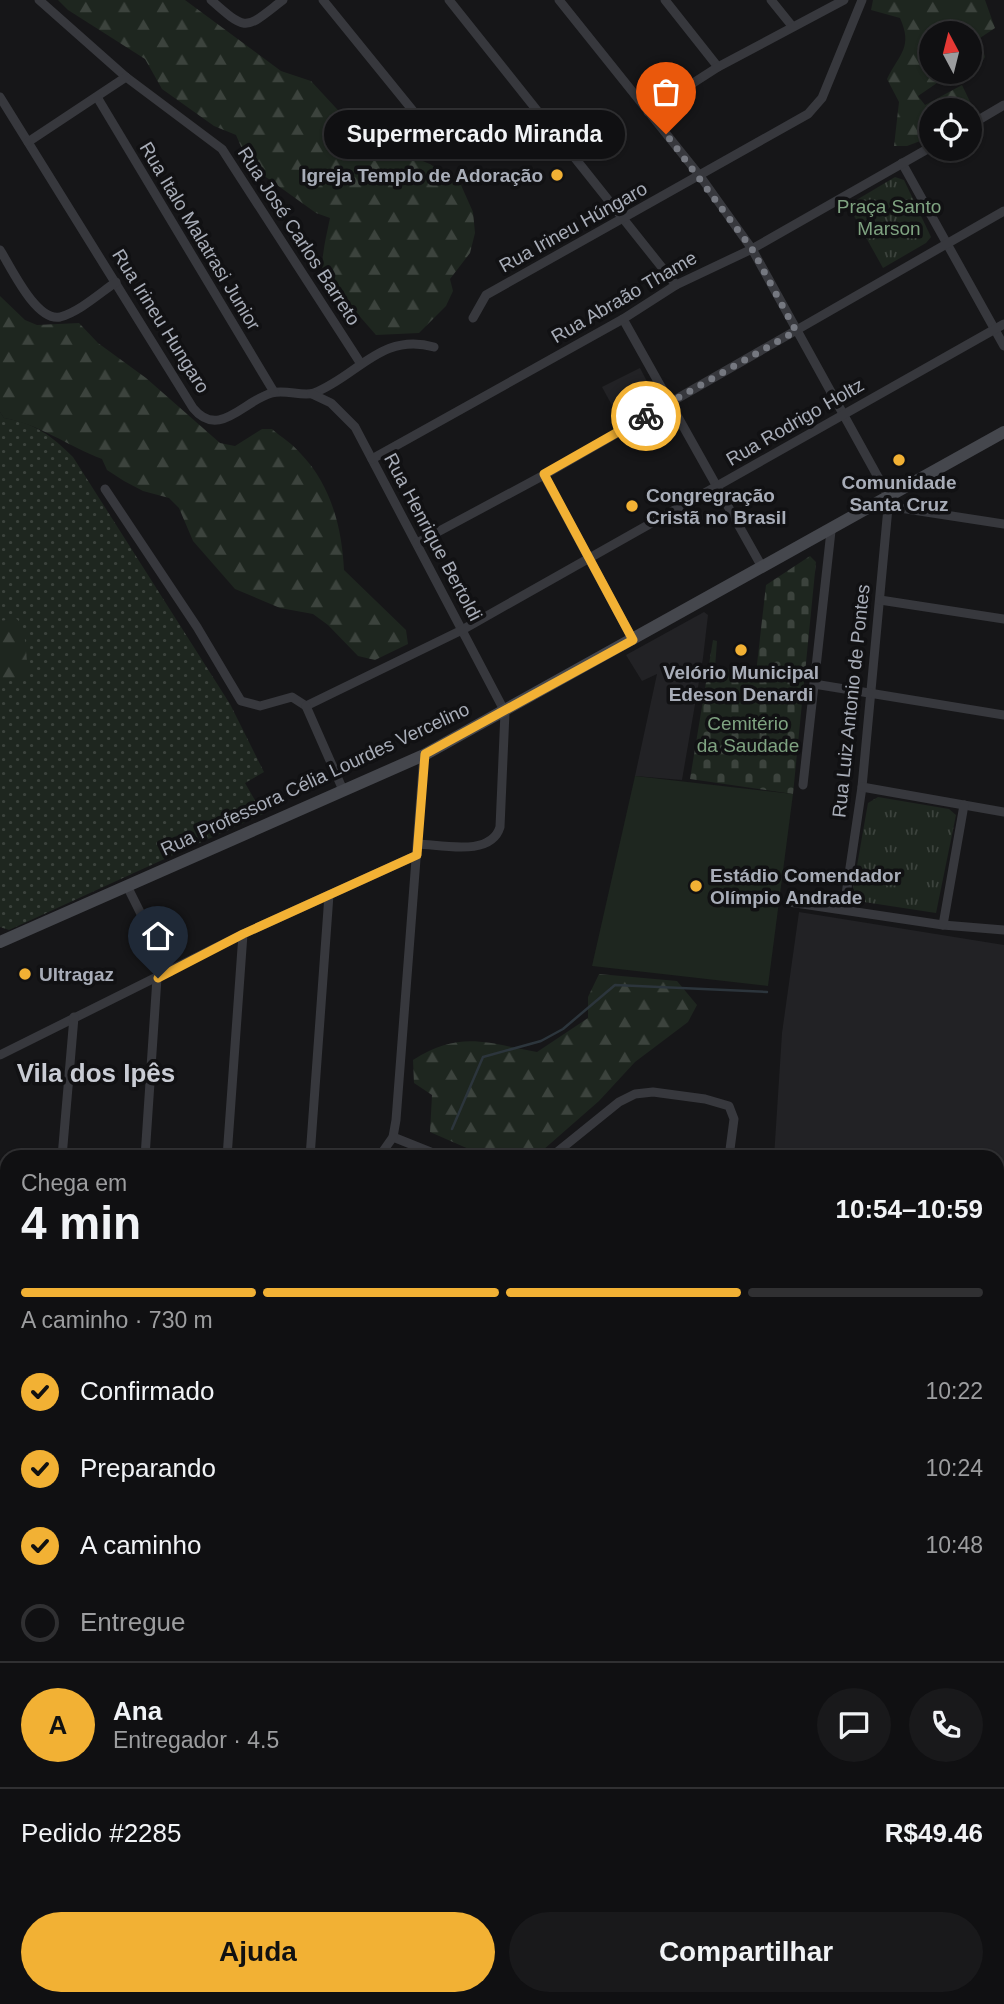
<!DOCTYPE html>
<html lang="pt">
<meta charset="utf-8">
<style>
:root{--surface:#101012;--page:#19191b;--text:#f1f3f6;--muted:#9c9d9f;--line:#303032;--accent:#f2b134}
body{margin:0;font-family:Helvetica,sans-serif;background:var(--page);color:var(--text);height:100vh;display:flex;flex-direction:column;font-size:26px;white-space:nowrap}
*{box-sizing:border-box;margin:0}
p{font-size:23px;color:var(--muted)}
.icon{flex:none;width:38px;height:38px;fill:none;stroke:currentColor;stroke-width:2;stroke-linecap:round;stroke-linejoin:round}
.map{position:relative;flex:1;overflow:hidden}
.drawer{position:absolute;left:0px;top:1150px;width:1004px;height:856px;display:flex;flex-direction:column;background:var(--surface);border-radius:21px 21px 0 0;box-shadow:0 2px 5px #0004,0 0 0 2px var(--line)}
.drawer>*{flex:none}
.needle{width:46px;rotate:353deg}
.controls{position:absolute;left:919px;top:21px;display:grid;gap:14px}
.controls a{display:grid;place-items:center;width:63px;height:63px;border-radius:50%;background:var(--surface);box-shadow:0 2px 5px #0004,0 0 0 2px var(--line);font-size:35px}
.pin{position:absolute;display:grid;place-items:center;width:60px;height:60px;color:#fff;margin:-72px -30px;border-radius:50% 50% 50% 0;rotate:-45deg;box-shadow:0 0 7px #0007}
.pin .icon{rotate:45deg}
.courier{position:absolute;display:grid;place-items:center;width:70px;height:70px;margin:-35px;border:5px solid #f2b134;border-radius:50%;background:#fff;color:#222;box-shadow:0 2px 9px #0007}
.bubble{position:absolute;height:49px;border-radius:24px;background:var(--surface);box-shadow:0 2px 5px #0004,0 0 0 2px var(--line);font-size:23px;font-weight:800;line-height:49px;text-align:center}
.overview em{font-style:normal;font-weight:800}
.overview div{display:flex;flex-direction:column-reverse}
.overview{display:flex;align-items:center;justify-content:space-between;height:119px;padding:0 21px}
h1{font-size:46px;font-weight:800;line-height:52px}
.bar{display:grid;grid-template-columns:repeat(4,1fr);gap:10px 7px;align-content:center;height:84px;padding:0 21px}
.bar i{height:9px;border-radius:5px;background:var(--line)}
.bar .selected{background:var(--accent)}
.bar p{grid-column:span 4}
.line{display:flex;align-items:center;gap:18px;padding:0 21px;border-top:2px solid var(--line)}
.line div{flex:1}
.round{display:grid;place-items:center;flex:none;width:74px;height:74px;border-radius:37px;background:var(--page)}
ol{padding:0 21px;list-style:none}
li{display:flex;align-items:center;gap:21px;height:77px}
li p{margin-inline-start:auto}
li .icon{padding:7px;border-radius:50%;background:var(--accent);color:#111;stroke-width:4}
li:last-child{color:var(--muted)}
li i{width:38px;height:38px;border:4px solid var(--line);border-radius:50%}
.primary-button{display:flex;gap:14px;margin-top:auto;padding:14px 21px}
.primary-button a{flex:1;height:80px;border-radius:42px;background:var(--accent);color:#111;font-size:28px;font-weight:800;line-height:80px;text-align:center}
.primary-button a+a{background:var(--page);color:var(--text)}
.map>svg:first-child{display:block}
.built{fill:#222225}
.grass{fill:url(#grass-dots)}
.forest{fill:url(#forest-firs)}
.cemetery{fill:url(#cemetery-stones)}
.park{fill:url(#park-tufts)}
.garden{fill:#1e261f}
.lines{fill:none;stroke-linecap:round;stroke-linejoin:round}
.stream{stroke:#2c353c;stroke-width:2.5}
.runway{stroke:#303135;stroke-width:58}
.minor{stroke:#37383d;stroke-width:9}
.secondary{stroke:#45474d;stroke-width:12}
.motorway{stroke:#63666e;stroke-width:16}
.done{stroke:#757880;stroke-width:7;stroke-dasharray:0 12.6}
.route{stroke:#f2b134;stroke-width:9}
.poi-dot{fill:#f2b134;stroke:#111113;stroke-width:2.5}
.labels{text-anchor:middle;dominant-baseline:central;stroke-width:7;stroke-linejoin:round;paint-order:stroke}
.poi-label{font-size:19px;font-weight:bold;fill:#a8adb8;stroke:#111113;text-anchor:start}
.park-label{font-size:19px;fill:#7fa381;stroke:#111113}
.street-label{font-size:19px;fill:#a8adb8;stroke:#111113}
.district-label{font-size:26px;font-weight:bold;fill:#c9ccd4;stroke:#111113}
</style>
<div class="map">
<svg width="1004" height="2004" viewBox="0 0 1004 2004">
<defs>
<pattern id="grass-dots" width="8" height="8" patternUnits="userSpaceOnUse" patternTransform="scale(1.75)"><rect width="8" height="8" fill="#1e261f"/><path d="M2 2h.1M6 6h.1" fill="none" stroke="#3c433d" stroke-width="1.8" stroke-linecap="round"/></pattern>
<pattern id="forest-firs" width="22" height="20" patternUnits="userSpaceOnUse" patternTransform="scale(1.75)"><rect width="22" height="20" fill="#1e261f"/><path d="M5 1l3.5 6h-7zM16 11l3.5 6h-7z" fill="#3c433d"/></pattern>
<pattern id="cemetery-stones" width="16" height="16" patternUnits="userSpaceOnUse" patternTransform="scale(1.75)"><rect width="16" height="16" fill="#1e261f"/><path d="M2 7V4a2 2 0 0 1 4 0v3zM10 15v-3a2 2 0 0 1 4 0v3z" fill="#3c433d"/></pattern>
<pattern id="park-tufts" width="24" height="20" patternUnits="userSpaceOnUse" patternTransform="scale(1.75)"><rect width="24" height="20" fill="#1e261f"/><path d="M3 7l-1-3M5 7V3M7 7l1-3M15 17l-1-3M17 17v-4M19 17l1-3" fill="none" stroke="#3c433d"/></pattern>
</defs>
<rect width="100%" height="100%" fill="#161618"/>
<!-- built -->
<g class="built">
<path d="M640 368 654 395 651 402 646 409 621 422 602 387Z"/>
<path d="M704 612 708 615 703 658 682 780 635 776 657 674 642 681 626 655Z"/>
<path d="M799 912 1004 945V1320L998 1319V1157H774L782 1033Z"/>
<path d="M998 1525 1004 1526V1633L998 1632Z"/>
<path d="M7 1943V1998L80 1999 75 2004H0V1952Z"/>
<path d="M421 1999 556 1998V1999L552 2004H430Z"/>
</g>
<!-- grass -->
<g class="grass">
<path d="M0 412 4 418C34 423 51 435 73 457L230 704 264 772 245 783 263 814 9 930 0 927V679L18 620 0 621Z"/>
<path d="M4 1410H7V1931L0 1941V1413Z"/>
</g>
<!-- forest -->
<g class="forest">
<path d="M58 0H185L281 71 311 81 348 121 389 155 410 156 430 164 461 185 473 212 475 233 470 253 450 279 453 291 446 306 419 333 376 335 355 311 325 292C318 267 325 243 330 218L316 213 249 165 236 135 214 126 162 89 145 59 68 10Z"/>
<path d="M873 0H985L995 28 980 38 985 57 977 70 970 72V33H931V72H940V81L918 96 925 105 962 85 974 110 970 113V110H931V137L907 146H894L899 102 887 79C900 53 913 47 900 18L871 10Z"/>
<path d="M0 296 25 320 37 325 79 323 98 343 146 378 220 443 235 446 262 429H272C281 437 293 444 301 454 331 485 342 528 344 570L406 630 408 644 375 660 358 656 328 625 313 614 280 608 235 589 193 541 179 508 169 498 143 491 124 481 107 470 102 459C68 446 39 424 4 418L0 412Z"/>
<path d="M17 619 24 630 28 672 23 679 0 680V621Z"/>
<path d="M599 974 677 981 697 1005 688 1022 635 1062 599 1101 535 1157H487L430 1132 432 1095 414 1083 413 1060C461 1030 486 1043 537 1052L588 1018V997Z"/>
</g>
<!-- cemetery -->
<path class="cemetery" d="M810 556 816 562 793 794 690 779 713 640 717 641 715 668 756 673 766 585Z"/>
<!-- park -->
<g class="park">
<path d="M895 177 904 180 931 237 926 243 883 268 848 205Z"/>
<path d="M878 797 949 809 956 815 936 913 851 900 868 803Z"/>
</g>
<!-- garden -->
<path class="garden" d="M635 776 793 794 768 986 592 966Z"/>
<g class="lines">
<!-- stream -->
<g class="stream">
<path d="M452 1129 483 1057 541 1041 563 1029 615 985 767 992"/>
<path d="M0 1400 7 1394"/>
</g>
<!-- runway -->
<path class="runway" d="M9 2004 13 1998"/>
<!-- minor -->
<g class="minor">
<path d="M39 0 126 77 222 149 361 364"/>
<path d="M211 0C248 33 245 29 283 0"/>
<path d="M323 0 440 144"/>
<path d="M449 0 676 285"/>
<path d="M559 0 700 176 752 249 889 497 862 787 844 908"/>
<path d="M665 0 718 67"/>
<path d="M771 0 792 26"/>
<path d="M0 97 193 408C219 440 244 400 272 393 285 389 303 397 314 393 358 376 381 332 434 347"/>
<path d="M97 97 274 392"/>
<path d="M648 112 718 67 844 0"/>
<path d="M970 125 1004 105"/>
<path d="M28 142 126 77"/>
<path d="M902 163 1004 346"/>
<path d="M0 250C11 267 36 322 60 317 79 312 100 293 116 282"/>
<path d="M473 318 486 295 808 114 822 98 862 0"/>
<path d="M623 319 762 567"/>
<path d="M312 394 331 403 355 427 505 712 500 827C491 857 443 845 418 844"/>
<path d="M372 459 623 319 676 285 752 249 931 147"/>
<path d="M544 475 633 640"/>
<path d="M105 489 197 627 241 701 260 706 292 697 306 706"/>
<path d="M887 506 1004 524"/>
<path d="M417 543 544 475 1004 211"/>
<path d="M880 600 1004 619"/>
<path d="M814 684 1004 715"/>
<path d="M306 706 462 630 1004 324"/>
<path d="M306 706 343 790"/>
<path d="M803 785 831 531"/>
<path d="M862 787 1004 812"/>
<path d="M127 886 170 972"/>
<path d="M789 902 943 925 1004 930"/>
<path d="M943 925 964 805"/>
<path d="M0 1055 243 934 417 855"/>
<path d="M393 1137 443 1157"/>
<path d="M62 1157 74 1017"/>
<path d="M145 1157 157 978"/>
<path d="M227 1157 243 934"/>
<path d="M310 1157 329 895"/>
<path d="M379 1157 393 1137 396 1120 424 755"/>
<path d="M551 1157 619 1102 635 1094 653 1092 705 1099 729 1106 734 1119 729 1157"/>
<path d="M0 1231H7"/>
<path d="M998 1512 1004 1513"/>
<path d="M998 1735 1004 1736"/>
<path d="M949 1998 980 2004"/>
</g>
<!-- secondary -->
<path class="secondary" d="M0 942 424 755 1004 432"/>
<!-- motorway -->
<g class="motorway">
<path d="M0 1295 7 1294"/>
<path d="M0 1344H7"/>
<path d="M998 1400 1004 1402"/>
<path d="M998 1449 1004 1450"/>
</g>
</g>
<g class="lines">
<!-- done -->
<path class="done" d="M646 416 796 331 752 249 666 134"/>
<!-- route -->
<path class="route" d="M158 978 243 934 417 855 425 754 633 640 544 474 646 416"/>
</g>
<!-- markers -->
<g class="poi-dot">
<circle cx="557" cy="175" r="7"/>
<circle cx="899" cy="460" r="7"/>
<circle cx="632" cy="506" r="7"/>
<circle cx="741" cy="650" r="7"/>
<circle cx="696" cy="886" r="7"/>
<circle cx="25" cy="974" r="7"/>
</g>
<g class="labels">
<!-- poi labels -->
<g class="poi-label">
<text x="543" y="175" text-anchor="end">Igreja Templo de Adoração</text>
<text x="899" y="482" text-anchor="middle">Comunidade<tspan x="899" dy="22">Santa Cruz</tspan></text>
<text x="646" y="495">Congregração<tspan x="646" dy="22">Cristã no Brasil</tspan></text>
<text x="741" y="672" text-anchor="middle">Velório Municipal<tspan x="741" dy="22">Edeson Denardi</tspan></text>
<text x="710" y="875">Estádio Comendador<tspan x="710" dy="22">Olímpio Andrade</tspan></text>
<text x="39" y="974">Ultragaz</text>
</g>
<!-- park labels -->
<g class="park-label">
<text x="889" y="206">Praça Santo<tspan x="889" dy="22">Marson</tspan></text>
<text x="748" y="723">Cemitério<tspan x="748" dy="22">da Saudade</tspan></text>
</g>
<!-- street labels -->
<g class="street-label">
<text transform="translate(573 227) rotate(-29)">Rua Irineu Húngaro</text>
<text transform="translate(200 236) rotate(59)">Rua Italo Malatrasi Junior</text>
<text transform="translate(299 236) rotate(57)">Rua José Carlos Barreto</text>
<text transform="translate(624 297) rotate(-30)">Rua Abraão Thame</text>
<text transform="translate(161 321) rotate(58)">Rua Irineu Hungaro</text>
<text transform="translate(795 422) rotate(-30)">Rua Rodrigo Holtz</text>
<text transform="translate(433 537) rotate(62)">Rua Henrique Bertoldi</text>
<text transform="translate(851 701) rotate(-84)">Rua Luiz Antonio de Pontes</text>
<text transform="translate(315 779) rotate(-25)">Rua Professora Célia Lourdes Vercelino</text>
</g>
<!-- district labels -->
<g class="district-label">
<text x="96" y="1073">Vila dos Ipês</text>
</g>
</g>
</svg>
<div class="controls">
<a><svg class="needle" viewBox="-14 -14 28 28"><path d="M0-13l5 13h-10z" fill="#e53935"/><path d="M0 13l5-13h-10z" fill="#9c9d9f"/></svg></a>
<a><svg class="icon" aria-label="locate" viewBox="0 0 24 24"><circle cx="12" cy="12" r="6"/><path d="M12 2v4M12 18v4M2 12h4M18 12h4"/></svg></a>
</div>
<div class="pin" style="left:666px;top:134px;background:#ea580c"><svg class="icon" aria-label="bag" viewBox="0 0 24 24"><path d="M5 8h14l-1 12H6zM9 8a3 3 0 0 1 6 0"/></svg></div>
<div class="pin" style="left:158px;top:978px;background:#1f2937"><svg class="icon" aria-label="home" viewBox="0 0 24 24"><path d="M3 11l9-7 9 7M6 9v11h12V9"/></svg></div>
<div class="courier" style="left:646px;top:416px"><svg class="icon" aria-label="bike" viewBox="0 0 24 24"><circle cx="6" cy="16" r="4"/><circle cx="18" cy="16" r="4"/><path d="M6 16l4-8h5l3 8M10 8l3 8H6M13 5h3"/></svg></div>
<div class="bubble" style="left:324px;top:110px;width:301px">Supermercado Miranda</div>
<section class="drawer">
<div class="overview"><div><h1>4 min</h1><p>Chega em</p></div><em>10:54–10:59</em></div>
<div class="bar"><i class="selected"></i><i class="selected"></i><i class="selected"></i><i></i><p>A caminho · 730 m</p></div>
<ol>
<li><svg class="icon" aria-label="check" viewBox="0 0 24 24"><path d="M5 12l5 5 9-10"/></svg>Confirmado<p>10:22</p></li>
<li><svg class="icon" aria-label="check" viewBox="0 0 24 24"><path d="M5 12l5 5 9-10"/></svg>Preparando<p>10:24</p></li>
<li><svg class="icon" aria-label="check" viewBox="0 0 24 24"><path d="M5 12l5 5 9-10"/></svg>A caminho<p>10:48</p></li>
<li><i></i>Entregue</li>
</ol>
<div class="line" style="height:126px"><b class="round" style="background:var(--accent);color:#111">A</b><div><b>Ana</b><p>Entregador · 4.5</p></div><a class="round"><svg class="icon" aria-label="chat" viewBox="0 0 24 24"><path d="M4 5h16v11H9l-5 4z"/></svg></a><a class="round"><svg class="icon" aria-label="phone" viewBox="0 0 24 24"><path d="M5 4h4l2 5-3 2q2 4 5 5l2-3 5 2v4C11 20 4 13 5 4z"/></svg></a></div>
<div class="line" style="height:91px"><div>Pedido #2285</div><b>R$49.46</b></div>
<div class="primary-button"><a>Ajuda</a><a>Compartilhar</a></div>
</section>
</div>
